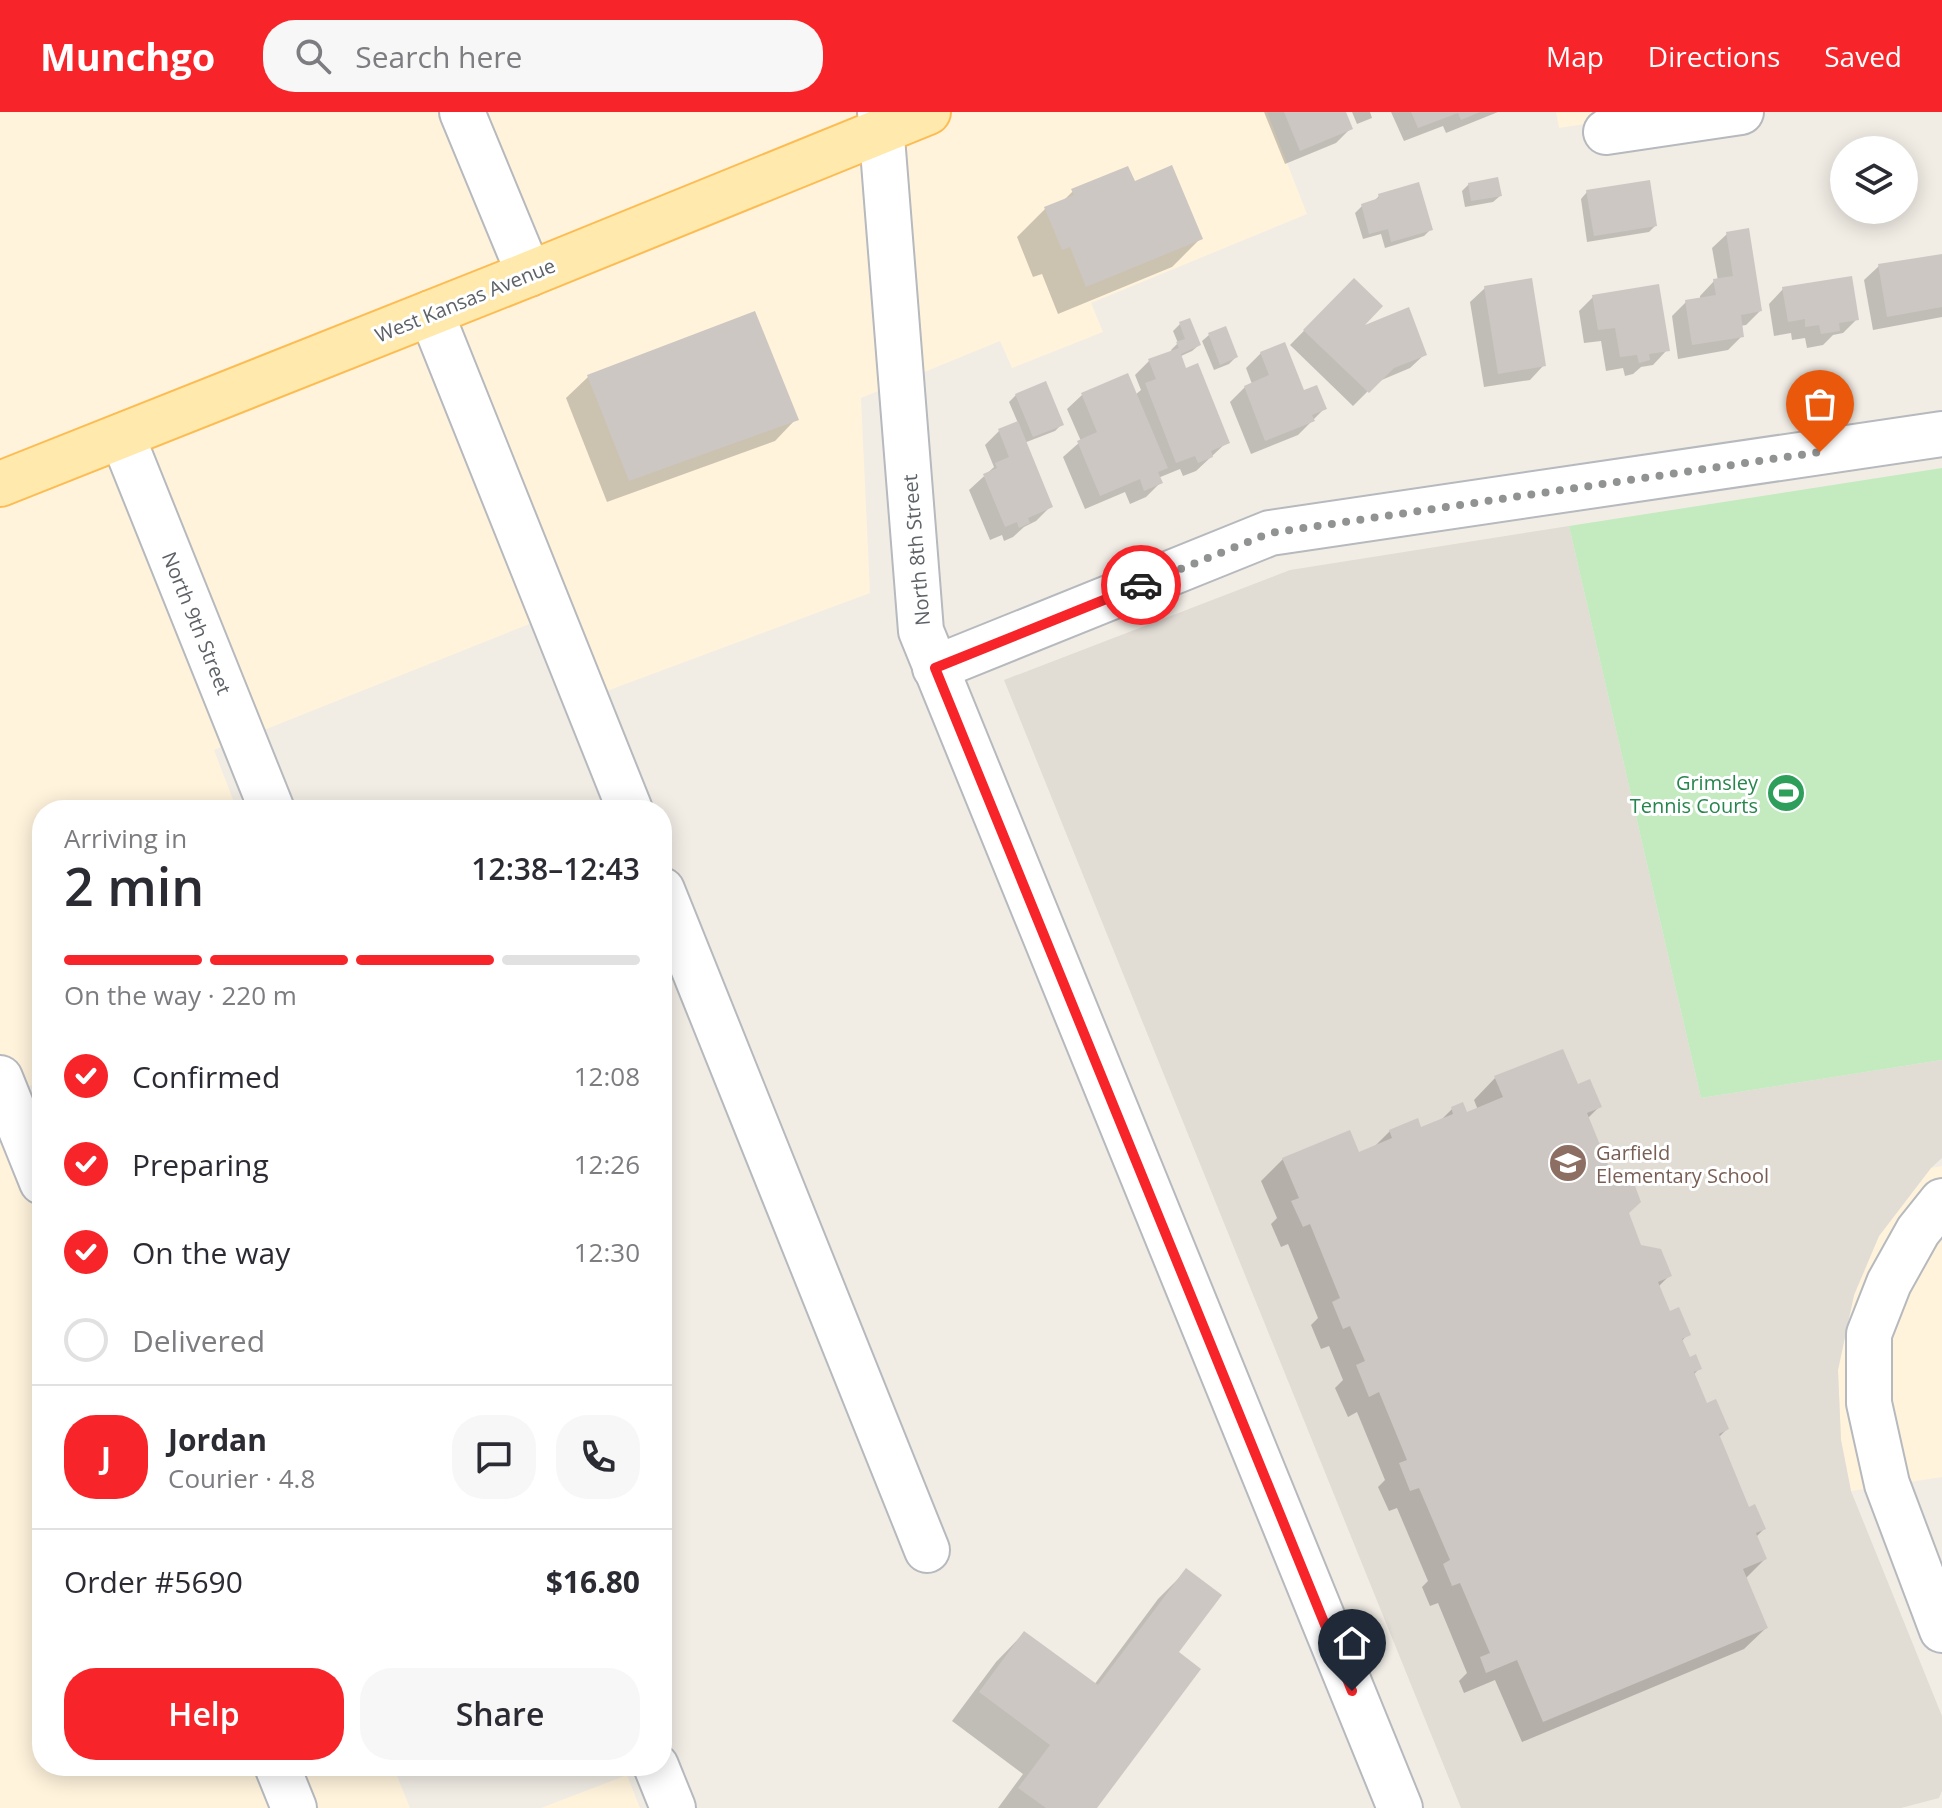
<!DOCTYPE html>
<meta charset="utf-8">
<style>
:root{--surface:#fff;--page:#f7f7f7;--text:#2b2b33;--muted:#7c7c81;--line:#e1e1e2;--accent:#f7252a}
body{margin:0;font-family:"Open Sans",sans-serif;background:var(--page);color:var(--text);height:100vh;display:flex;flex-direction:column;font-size:30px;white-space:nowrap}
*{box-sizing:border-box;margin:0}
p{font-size:26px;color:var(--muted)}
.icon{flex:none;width:44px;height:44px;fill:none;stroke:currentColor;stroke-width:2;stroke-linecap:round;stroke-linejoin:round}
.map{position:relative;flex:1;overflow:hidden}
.drawer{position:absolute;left:32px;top:688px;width:640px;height:976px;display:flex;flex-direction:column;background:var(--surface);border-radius:32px;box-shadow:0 4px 20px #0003}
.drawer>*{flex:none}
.fabs{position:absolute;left:1830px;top:24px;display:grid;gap:16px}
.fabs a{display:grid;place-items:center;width:88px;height:88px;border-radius:50%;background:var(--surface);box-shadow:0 4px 20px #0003;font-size:40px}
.pin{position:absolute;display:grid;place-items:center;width:68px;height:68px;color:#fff;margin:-82px -34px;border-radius:50% 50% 50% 0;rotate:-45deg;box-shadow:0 0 8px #0007}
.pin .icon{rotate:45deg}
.courier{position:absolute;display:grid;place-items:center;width:80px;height:80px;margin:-40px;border:6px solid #f7252a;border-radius:50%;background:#fff;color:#222;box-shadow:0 2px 10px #0007}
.headline em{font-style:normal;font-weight:600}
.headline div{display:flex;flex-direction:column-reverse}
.headline{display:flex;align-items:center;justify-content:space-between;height:136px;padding:0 32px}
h1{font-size:52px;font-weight:600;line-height:60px}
.bar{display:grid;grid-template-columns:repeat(4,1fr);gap:12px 8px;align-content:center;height:96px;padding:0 32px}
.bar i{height:10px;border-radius:6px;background:var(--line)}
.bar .selected{background:var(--accent)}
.bar p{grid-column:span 4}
.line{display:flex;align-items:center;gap:20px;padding:0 32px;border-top:2px solid var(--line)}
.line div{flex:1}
.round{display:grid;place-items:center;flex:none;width:84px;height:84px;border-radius:32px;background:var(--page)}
ol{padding:0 32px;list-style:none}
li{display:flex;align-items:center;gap:24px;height:88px}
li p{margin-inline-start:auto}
li .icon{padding:8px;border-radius:50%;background:var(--accent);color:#fff;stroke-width:4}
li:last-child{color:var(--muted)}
li i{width:44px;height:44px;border:4px solid var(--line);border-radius:50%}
.cta{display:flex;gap:16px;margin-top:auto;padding:16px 32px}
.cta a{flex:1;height:92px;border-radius:32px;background:var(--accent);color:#fff;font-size:32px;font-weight:600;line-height:92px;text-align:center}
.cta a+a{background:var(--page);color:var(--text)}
header{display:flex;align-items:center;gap:48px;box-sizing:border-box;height:112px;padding:0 40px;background:var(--accent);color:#fff}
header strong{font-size:38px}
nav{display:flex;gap:44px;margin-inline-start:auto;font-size:28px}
.search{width:560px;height:72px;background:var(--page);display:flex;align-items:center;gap:20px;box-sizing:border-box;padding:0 28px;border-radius:32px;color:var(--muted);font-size:30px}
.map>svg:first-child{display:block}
.commercial{fill:#fff3dc}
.education{fill:#e1dcd4}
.green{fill:#c4eac0}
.shadow{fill:#0003}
.building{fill:#ccc7c2}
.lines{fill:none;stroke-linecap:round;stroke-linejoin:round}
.minor-casing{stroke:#b6b9bd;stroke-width:48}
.major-casing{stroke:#fdbc52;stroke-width:48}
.minor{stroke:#fff;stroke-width:44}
.major{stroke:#ffe9ac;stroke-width:44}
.done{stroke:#919393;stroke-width:8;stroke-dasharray:0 14.4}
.route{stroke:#f7252a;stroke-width:10}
.labels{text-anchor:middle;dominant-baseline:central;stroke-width:6;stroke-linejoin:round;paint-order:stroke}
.street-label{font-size:20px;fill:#5d6267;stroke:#fff}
.leisure-label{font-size:20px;fill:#27864d;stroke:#fff;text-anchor:end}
.education-label{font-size:20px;fill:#785e54;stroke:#fff;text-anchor:start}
</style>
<header>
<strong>Munchgo</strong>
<div class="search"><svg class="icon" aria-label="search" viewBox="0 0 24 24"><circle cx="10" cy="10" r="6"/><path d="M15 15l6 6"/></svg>Search here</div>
<nav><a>Map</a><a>Directions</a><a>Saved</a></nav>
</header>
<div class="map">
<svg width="1942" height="1696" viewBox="0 0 1942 1696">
<rect width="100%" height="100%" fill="#f1ede5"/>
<!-- commercial -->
<g class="commercial">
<path d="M0 0H1267L1307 102 1091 191 1103 220 1012 256 1000 229 861 286 870 481 596 583 542 507 214 638 237 698H42V969L22 977 42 1026V1654H393L410 1696H0Z"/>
<path d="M1556 0H1662L1559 16Z"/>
<path d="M1942 1054V1365L1851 1379 1841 1328 1838 1258 1854 1183 1879 1124 1931 1056Z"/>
<path d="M627 1663 640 1696H541Z"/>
</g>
<!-- education -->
<path class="education" d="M1569 414 1701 986 1942 948V1046L1931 1056 1879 1124 1854 1183 1838 1258 1841 1328 1851 1379 1942 1604V1679L1939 1686 1901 1696H1461L1004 568 1290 458Z"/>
<!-- green -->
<path class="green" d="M1942 356V948L1701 986 1569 414Z"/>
<!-- shadow -->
<g class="shadow">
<path d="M1264 0H1344L1351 16 1336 31 1285 52Z"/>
<path d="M1352 0H1370L1372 6 1357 12Z"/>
<path d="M1391 0H1498L1446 21 1443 14 1404 29Z"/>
<path d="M1134 72 1200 127 1172 155 1058 202 1042 162 1033 165 1017 125 1045 97 1062 90 1073 79Z"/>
<path d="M1469 72 1500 84 1493 90 1465 95 1462 79Z"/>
<path d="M1587 80 1655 114 1649 120 1587 130 1581 87Z"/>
<path d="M1379 84 1431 117 1424 124 1385 136 1381 122 1363 127 1355 101 1362 94 1373 90Z"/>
<path d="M1727 122 1760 199 1746 213 1740 214 1742 224 1728 238 1678 247 1672 204 1686 190 1700 187V184L1714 169H1718L1712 136Z"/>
<path d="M1942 144V205L1873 218 1864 168 1879 154Z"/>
<path d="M1354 168 1357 218 1425 242 1410 256 1377 270 1353 294 1290 233Z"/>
<path d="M1485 176 1544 253 1530 268 1484 275 1470 190Z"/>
<path d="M1783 177 1857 207 1843 221 1833 223 1823 233 1807 236 1805 226 1792 228 1791 221 1774 224 1769 192Z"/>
<path d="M1593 185 1667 238 1653 253 1641 255 1633 262 1625 264 1623 256 1606 259 1601 229 1584 231 1579 199Z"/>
<path d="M1180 212 1199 233 1192 239 1179 245 1227 330 1196 359 1183 364 1180 357 1158 366 1160 371 1146 385 1130 392 1125 380 1085 397 1063 345 1081 329 1067 297 1082 283H1135L1141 278 1135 263 1149 249 1172 240 1171 238 1178 231 1173 219Z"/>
<path d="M1209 223 1236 245 1229 252 1214 258 1202 229Z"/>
<path d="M1261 241 1302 281 1324 297 1298 323 1251 342 1230 290 1245 275 1252 272 1246 256Z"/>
<path d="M588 265 796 307 775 329 607 390 566 286Z"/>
<path d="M1016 283 1062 312 1055 319 1024 331 1050 395 1036 409 1024 415 1013 425 1004 429 1002 423 990 428 969 378 994 355 985 333 999 319 1018 311 1009 290Z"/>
<path d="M1495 966 1577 975 1599 995 1587 1007 1639 1134 1670 1163 1658 1175 1669 1201 1688 1222 1681 1230 1688 1247 1700 1256 1693 1263 1705 1294 1727 1317 1718 1326 1747 1398 1764 1417 1756 1425 1765 1447 1745 1467 1766 1516 1744 1537 1522 1630 1495 1568 1464 1581 1459 1569 1467 1561 1438 1491 1430 1494 1422 1475 1428 1469 1397 1396 1389 1399 1378 1375 1385 1368 1357 1300 1348 1305 1335 1276 1343 1268 1329 1234 1321 1237 1311 1213 1318 1206 1288 1132 1281 1135 1271 1112 1277 1106 1261 1069 1283 1047 1358 1043 1373 1036 1390 1019 1420 1018 1439 1010 1452 997 1466 1002 1478 998 1474 988Z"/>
<path d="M1186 1459 1176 1541 1095 1696H998L1023 1662 952 1609 996 1550 1024 1521 1094 1573 1158 1487Z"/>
</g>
<!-- building -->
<g class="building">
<path d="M1284 0H1346L1353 17 1300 39Z"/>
<path d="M1411 0H1480L1461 8 1458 1 1418 16Z"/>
<path d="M1172 53 1203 127 1086 175 1070 135 1062 138 1044 95 1074 83 1071 77 1128 54 1135 69Z"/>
<path d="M1498 65 1502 84 1471 89 1468 71Z"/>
<path d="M1650 68 1657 114 1594 124 1586 78Z"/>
<path d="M1419 70 1433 118 1391 130 1388 117 1369 122 1361 92 1379 86 1378 82Z"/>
<path d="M1749 116 1762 199 1741 203 1744 225 1692 233 1685 188 1716 183 1713 167 1733 164 1726 120Z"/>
<path d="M1942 142V195L1887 205 1878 152Z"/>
<path d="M1852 164 1859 208 1839 211 1840 219 1821 222 1819 213 1805 215V207L1788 210 1782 175Z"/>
<path d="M1354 166 1383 194 1365 213 1409 195 1427 243 1394 256 1369 281 1303 218Z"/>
<path d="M1532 166 1546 254 1498 262 1484 174Z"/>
<path d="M1659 172 1670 239 1649 242 1650 248 1639 251 1637 243 1620 245 1615 216 1598 218 1592 183Z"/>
<path d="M755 199 799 308 629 369 587 263Z"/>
<path d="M1190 206 1201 233 1181 242 1186 256 1198 251 1230 331 1211 339 1213 345 1198 351 1195 344 1176 351 1145 271 1156 267 1148 247 1179 236 1176 230 1185 227 1179 210Z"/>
<path d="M1226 214 1238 245 1220 253 1208 221Z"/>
<path d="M1285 230 1304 278 1317 273 1327 297 1312 303 1315 309 1265 329 1244 274 1269 263 1260 240Z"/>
<path d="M1128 261 1168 356 1158 360 1163 371 1144 379 1140 367 1100 384 1077 329 1097 320 1081 281Z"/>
<path d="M1046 269 1064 313 1033 325 1015 282Z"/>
<path d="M1018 309 1053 395 1028 406 1030 411 1019 416 1017 410 1005 415 983 362 997 356 995 351 1009 345 998 317Z"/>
<path d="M1563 937 1578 972 1590 967 1602 995 1587 1001 1616 1072 1635 1074 1641 1090 1629 1101 1641 1133 1661 1137 1672 1164 1658 1170 1670 1199 1679 1195 1691 1223 1682 1227 1690 1245 1696 1242 1702 1257 1694 1260 1707 1291 1716 1287 1729 1317 1719 1322 1749 1395 1755 1392 1766 1417 1756 1421 1767 1447 1743 1457 1768 1516 1543 1610 1517 1548 1486 1561 1480 1545 1490 1541 1460 1471 1452 1474 1443 1452 1450 1448 1419 1376 1410 1379 1399 1351 1407 1348 1379 1280 1369 1285 1356 1253 1365 1249 1350 1214 1343 1217 1332 1190 1340 1186 1310 1112 1303 1115 1291 1089 1299 1086 1282 1046 1350 1018 1359 1040 1392 1026 1389 1018 1418 1006 1421 1015 1453 1002 1451 995 1463 990 1467 1000 1503 985 1494 964Z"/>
<path d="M1186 1456 1222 1483 1179 1540 1201 1557 1097 1696H1046L1018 1676 1050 1633 979 1580 1024 1519 1098 1573Z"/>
</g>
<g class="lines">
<!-- minor casing -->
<g class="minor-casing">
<g id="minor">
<path d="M462 0 529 162"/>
<path d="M880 0 921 519 1400 1696"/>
<path d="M1606 20 1741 0"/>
<path d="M431 201 630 698"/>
<path d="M122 324 272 698"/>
<path d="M935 556 1270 421 1942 322"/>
<path d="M662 778 927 1438"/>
<path d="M0 966 42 1070"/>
<path d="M1942 1089 1918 1119 1889 1171 1869 1222V1291L1887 1372 1942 1518"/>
<path d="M277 1654 294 1696"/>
<path d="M656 1654 673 1696"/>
</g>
</g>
<!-- major casing -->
<g class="major-casing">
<path id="major" d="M0 372 529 162 928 0"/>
</g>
<!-- minor -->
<use href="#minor" class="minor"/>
<!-- major -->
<use href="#major" class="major"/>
</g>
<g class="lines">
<!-- done -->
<path class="done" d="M1141 473 1270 421 1820 340"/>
<!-- route -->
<path class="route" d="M1141 473 935 556 1352 1579"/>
</g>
<!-- icons -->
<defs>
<g id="stadium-disc" transform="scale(2)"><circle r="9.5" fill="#2e9e5b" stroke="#fff"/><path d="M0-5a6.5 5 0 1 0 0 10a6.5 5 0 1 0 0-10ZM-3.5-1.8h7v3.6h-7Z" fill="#fff"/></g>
<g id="school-disc" transform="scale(2)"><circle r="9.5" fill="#8d6e63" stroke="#fff"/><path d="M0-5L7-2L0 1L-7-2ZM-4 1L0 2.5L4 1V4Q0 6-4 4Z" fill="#fff"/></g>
</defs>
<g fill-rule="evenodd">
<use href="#stadium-disc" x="1786" y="681"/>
<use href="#school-disc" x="1568" y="1051"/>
</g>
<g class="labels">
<!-- street labels -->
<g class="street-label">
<text transform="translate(465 188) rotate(-22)">West Kansas Avenue</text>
<text transform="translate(916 438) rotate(-95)">North 8th Street</text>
<text transform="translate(197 511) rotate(68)">North 9th Street</text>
</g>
<!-- leisure labels -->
<g class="leisure-label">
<text x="1758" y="670">Grimsley<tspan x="1758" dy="23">Tennis Courts</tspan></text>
</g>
<!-- education labels -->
<g class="education-label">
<text x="1596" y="1040">Garfield<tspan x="1596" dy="23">Elementary School</tspan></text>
</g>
</g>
</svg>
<div class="fabs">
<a><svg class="icon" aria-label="layers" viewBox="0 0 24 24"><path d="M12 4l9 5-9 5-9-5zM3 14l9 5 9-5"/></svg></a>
</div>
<div class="pin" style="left:1820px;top:340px;background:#ea580c"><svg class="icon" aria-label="bag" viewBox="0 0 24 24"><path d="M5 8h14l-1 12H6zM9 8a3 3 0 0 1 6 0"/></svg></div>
<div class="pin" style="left:1352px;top:1579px;background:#1f2937"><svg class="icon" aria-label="home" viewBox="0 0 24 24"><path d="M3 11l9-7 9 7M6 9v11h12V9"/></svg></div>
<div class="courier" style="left:1141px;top:473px"><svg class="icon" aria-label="car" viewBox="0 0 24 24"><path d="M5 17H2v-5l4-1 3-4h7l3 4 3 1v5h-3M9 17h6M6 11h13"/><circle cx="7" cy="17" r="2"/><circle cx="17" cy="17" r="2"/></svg></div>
<section class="drawer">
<div class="headline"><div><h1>2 min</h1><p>Arriving in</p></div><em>12:38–12:43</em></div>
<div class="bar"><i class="selected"></i><i class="selected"></i><i class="selected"></i><i></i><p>On the way · 220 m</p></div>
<ol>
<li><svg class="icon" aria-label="check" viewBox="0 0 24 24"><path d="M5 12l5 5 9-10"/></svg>Confirmed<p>12:08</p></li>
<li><svg class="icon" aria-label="check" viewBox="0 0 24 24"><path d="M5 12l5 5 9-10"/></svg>Preparing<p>12:26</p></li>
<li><svg class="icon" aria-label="check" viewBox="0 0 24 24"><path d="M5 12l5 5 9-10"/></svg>On the way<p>12:30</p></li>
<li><i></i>Delivered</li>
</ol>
<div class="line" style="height:144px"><b class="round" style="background:var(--accent);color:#fff">J</b><div><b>Jordan</b><p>Courier · 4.8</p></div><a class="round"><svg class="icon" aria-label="chat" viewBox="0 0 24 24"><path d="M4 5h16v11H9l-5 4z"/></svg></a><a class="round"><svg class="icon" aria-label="phone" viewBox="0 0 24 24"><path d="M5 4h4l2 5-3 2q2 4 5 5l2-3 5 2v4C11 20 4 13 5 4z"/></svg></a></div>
<div class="line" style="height:104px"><div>Order #5690</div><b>$16.80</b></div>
<div class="cta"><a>Help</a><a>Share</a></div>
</section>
</div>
